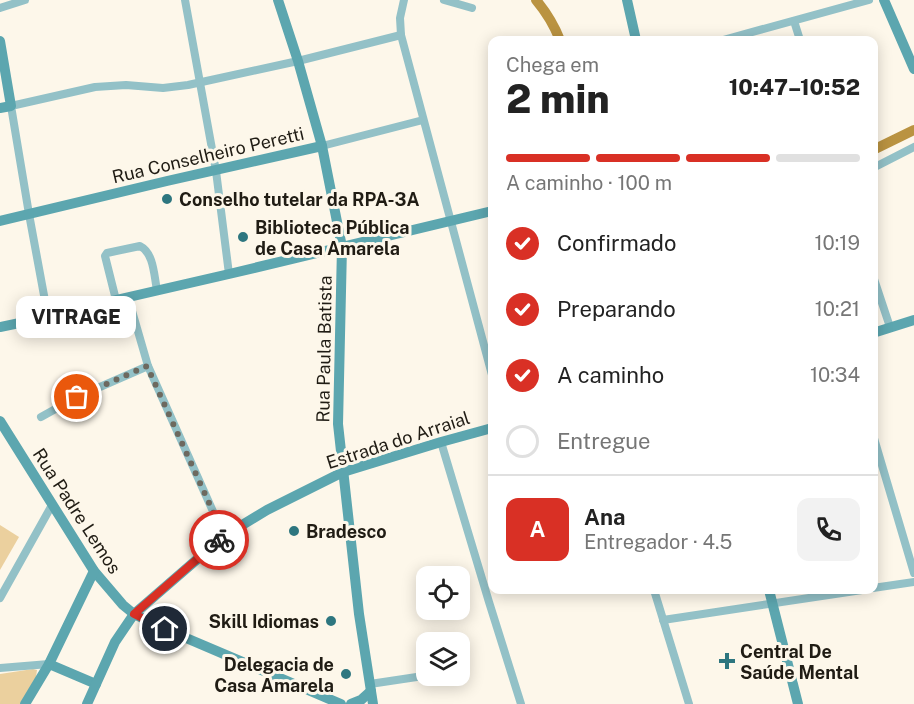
<!DOCTYPE html>
<html lang="pt">
<meta charset="utf-8">
<style>
:root{--surface:#fff;--page:#f2f2f2;--text:#222;--muted:#767676;--line:#e0e0e0;--accent:#d93025}
body{margin:0;font-family:"Public Sans",sans-serif;background:var(--page);color:var(--text);height:100vh;display:flex;flex-direction:column;font-size:22px;white-space:nowrap}
*{box-sizing:border-box;margin:0}
p{font-size:20px;color:var(--muted)}
.icon{flex:none;width:33px;height:33px;fill:none;stroke:currentColor;stroke-width:2;stroke-linecap:round;stroke-linejoin:round}
.map{position:relative;flex:1;overflow:hidden}
.panel{position:absolute;left:488px;top:36px;width:390px;height:558px;display:flex;flex-direction:column;background:var(--surface);border-radius:12px;box-shadow:0 3px 15px #0003}
.panel>*{flex:none}
.tools{position:absolute;left:416px;top:566px;display:grid;gap:12px}
.tools a{display:grid;place-items:center;width:54px;height:54px;border-radius:12px;background:var(--surface);box-shadow:0 3px 15px #0003;font-size:30px}
.pin{position:absolute;display:grid;place-items:center;width:51px;height:51px;color:#fff;margin:-26px;border:3px solid #fff;border-radius:50%;box-shadow:0 2px 6px #0007}
.courier{position:absolute;display:grid;place-items:center;width:60px;height:60px;margin:-30px;border:4px solid #d93025;border-radius:50%;background:#fff;color:#222;box-shadow:0 2px 8px #0007}
.bubble{position:absolute;height:42px;border-radius:12px;background:var(--surface);box-shadow:0 3px 15px #0003;font-size:20px;font-weight:800;line-height:42px;text-align:center}
.summary em{font-style:normal;font-weight:800}
.summary div{display:flex;flex-direction:column-reverse}
.summary{display:flex;align-items:center;justify-content:space-between;height:102px;padding:0 18px}
h1{font-size:39px;font-weight:800;line-height:45px}
.bar{display:grid;grid-template-columns:repeat(4,1fr);gap:9px 6px;align-content:center;height:72px;padding:0 18px}
.bar i{height:8px;border-radius:4px;background:var(--line)}
.bar .on{background:var(--accent)}
.bar p{grid-column:span 4}
.line{display:flex;align-items:center;gap:15px;padding:0 18px;border-top:2px solid var(--line)}
.line div{flex:1}
.round{display:grid;place-items:center;flex:none;width:63px;height:63px;border-radius:12px;background:var(--page)}
ol{padding:0 18px;list-style:none}
li{display:flex;align-items:center;gap:18px;height:66px}
li p{margin-inline-start:auto}
li .icon{padding:6px;border-radius:50%;background:var(--accent);color:#fff;stroke-width:4}
li:last-child{color:var(--muted)}
li i{width:33px;height:33px;border:3px solid var(--line);border-radius:50%}
.map>svg:first-child{display:block}
.green{fill:#ebd09e}
.lines{fill:none;stroke-linecap:round;stroke-linejoin:round}
.canal{stroke:#ba9341;stroke-width:10}
.street{stroke:#93c1c7;stroke-width:8}
.secondary{stroke:#5ca6af;stroke-width:10}
.done{stroke:#6d695f;stroke-width:6;stroke-dasharray:0 10.8}
.route{stroke:#d93025;stroke-width:8}
.poi-dot{fill:#2d767f;stroke:#fdf7ea;stroke-width:2}
.labels{text-anchor:middle;dominant-baseline:central;stroke-width:6;stroke-linejoin:round;paint-order:stroke}
.street-label{font-size:18px;fill:#201c14;stroke:#fdf7ea}
.poi-label{font-size:18px;font-weight:bold;fill:#201c14;stroke:#fdf7ea;text-anchor:start}
</style>
<div class="map">
<svg width="914" height="704" viewBox="0 0 914 704">
<rect width="100%" height="100%" fill="#fdf7ea"/>
<!-- green -->
<g class="green">
<path d="M0 525 19 537 0 570Z"/>
<path d="M33 669 37 670 36 677 20 704H0V674Z"/>
</g>
<g class="lines">
<!-- canal -->
<g class="canal">
<path d="M536 0C547 13 554 25 560 40"/>
<path d="M873 150 914 130"/>
</g>
<!-- street -->
<g class="street">
<path d="M185 0 216 171 229 274"/>
<path d="M404 0 400 18 401 35 492 375"/>
<path d="M444 0 472 8"/>
<path d="M0 8 25 0"/>
<path d="M794 21 800 40"/>
<path d="M723 40 869 0"/>
<path d="M322 146 423 120"/>
<path d="M873 168 914 147"/>
<path d="M873 276 890 327"/>
<path d="M128 297 148 366 224 536"/>
<path d="M116 300 105 256 107 253 140 246C154 253 154 276 157 290"/>
<path d="M48 317 29 214 11 106 95 87 126 85 163 88 188 85 298 61 401 35"/>
<path d="M41 417 77 397 148 366"/>
<path d="M873 435 914 573"/>
<path d="M441 442 489 602 521 704"/>
<path d="M873 588 914 582"/>
<path d="M654 590 689 704"/>
<path d="M0 598 52 505"/>
<path d="M663 620 862 590"/>
<path d="M0 668 49 664"/>
<path d="M370 684 430 675"/>
</g>
<!-- secondary -->
<g class="secondary">
<path d="M278 0 298 61 322 146 342 247 338 424 359 614 373 704"/>
<path d="M627 0 636 40"/>
<path d="M884 0 914 69"/>
<path d="M0 41 11 106 0 108"/>
<path d="M0 221 167 181 322 146"/>
<path d="M0 327 48 317 116 300 229 274 492 211"/>
<path d="M873 333 914 320"/>
<path d="M0 421 94 571 123 605 134 614 165 629 341 704"/>
<path d="M769 590 798 704"/>
<path d="M49 664 96 684"/>
<path d="M25 704 49 664 94 571"/>
<path d="M87 704 115 642 134 614 224 536 267 510 343 472 441 442 492 428"/>
<path d="M351 704 361 700 371 691"/>
</g>
</g>
<g class="lines">
<!-- done -->
<path class="done" d="M77 397 147 366 224 536 219 540"/>
<!-- route -->
<path class="route" d="M165 629 134 614 219 540"/>
</g>
<!-- markers -->
<g class="poi-dot">
<circle cx="167" cy="199" r="6"/>
<circle cx="243" cy="237" r="6"/>
<circle cx="294" cy="531" r="6"/>
<circle cx="331" cy="621" r="6"/>
<path d="M724 652h6v6h6v6h-6v6h-6v-6h-6v-6h6z"/>
<circle cx="346" cy="674" r="6"/>
</g>
<g class="labels">
<!-- street labels -->
<g class="street-label">
<text transform="translate(208 155) rotate(-13)">Rua Conselheiro Peretti</text>
<text transform="translate(324 349) rotate(-89)">Rua Paula Batista</text>
<text transform="translate(398 440) rotate(-18)">Estrada do Arraial</text>
<text transform="translate(77 511) rotate(57)">Rua Padre Lemos</text>
</g>
<!-- poi labels -->
<g class="poi-label">
<text x="179" y="199">Conselho tutelar da RPA-3A</text>
<text x="255" y="227">Biblioteca Pública<tspan x="255" dy="21">de Casa Amarela</tspan></text>
<text x="306" y="531">Bradesco</text>
<text x="319" y="621" text-anchor="end">Skill Idiomas</text>
<text x="740" y="651">Central De<tspan x="740" dy="21">Saúde Mental</tspan></text>
<text x="334" y="664" text-anchor="end">Delegacia de<tspan x="334" dy="21">Casa Amarela</tspan></text>
</g>
</g>
</svg>
<div class="tools">
<a><svg class="icon" aria-label="locate" viewBox="0 0 24 24"><circle cx="12" cy="12" r="6"/><path d="M12 2v4M12 18v4M2 12h4M18 12h4"/></svg></a>
<a><svg class="icon" aria-label="layers" viewBox="0 0 24 24"><path d="M12 4l9 5-9 5-9-5zM3 14l9 5 9-5"/></svg></a>
</div>
<div class="pin" style="left:77px;top:397px;background:#ea580c"><svg class="icon" aria-label="bag" viewBox="0 0 24 24"><path d="M5 8h14l-1 12H6zM9 8a3 3 0 0 1 6 0"/></svg></div>
<div class="pin" style="left:165px;top:629px;background:#1f2937"><svg class="icon" aria-label="home" viewBox="0 0 24 24"><path d="M3 11l9-7 9 7M6 9v11h12V9"/></svg></div>
<div class="courier" style="left:219px;top:540px"><svg class="icon" aria-label="bike" viewBox="0 0 24 24"><circle cx="6" cy="16" r="4"/><circle cx="18" cy="16" r="4"/><path d="M6 16l4-8h5l3 8M10 8l3 8H6M13 5h3"/></svg></div>
<div class="bubble" style="left:16px;top:296px;width:120px">VITRAGE</div>
<section class="panel">
<div class="summary"><div><h1>2 min</h1><p>Chega em</p></div><em>10:47–10:52</em></div>
<div class="bar"><i class="on"></i><i class="on"></i><i class="on"></i><i></i><p>A caminho · 100 m</p></div>
<ol>
<li><svg class="icon" aria-label="check" viewBox="0 0 24 24"><path d="M5 12l5 5 9-10"/></svg>Confirmado<p>10:19</p></li>
<li><svg class="icon" aria-label="check" viewBox="0 0 24 24"><path d="M5 12l5 5 9-10"/></svg>Preparando<p>10:21</p></li>
<li><svg class="icon" aria-label="check" viewBox="0 0 24 24"><path d="M5 12l5 5 9-10"/></svg>A caminho<p>10:34</p></li>
<li><i></i>Entregue</li>
</ol>
<div class="line" style="height:108px"><b class="round" style="background:var(--accent);color:#fff">A</b><div><b>Ana</b><p>Entregador · 4.5</p></div><a class="round"><svg class="icon" aria-label="phone" viewBox="0 0 24 24"><path d="M5 4h4l2 5-3 2q2 4 5 5l2-3 5 2v4C11 20 4 13 5 4z"/></svg></a></div>
</section>
</div>
